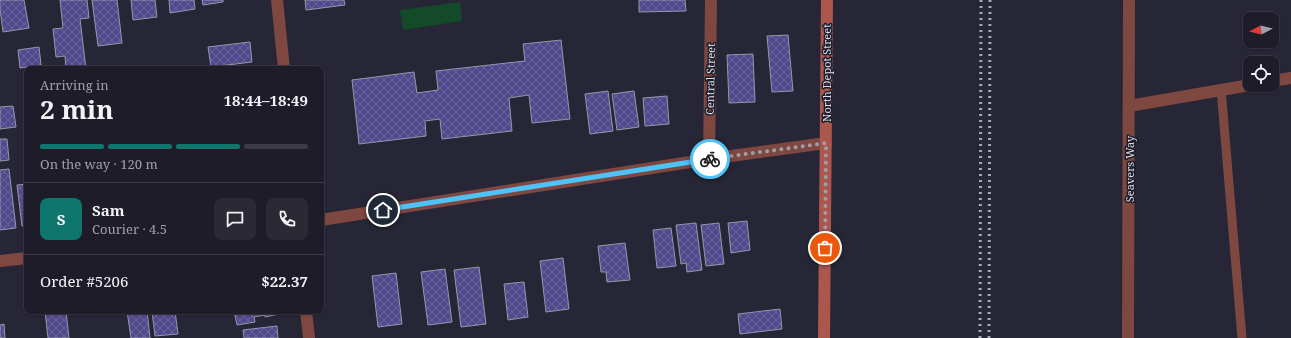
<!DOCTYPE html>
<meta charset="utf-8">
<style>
:root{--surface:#1d1c28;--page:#2a2934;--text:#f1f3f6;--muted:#a0a1a8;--line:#3b3a45;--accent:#0f766e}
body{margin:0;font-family:"Noto Serif",serif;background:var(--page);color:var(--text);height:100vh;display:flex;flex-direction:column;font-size:15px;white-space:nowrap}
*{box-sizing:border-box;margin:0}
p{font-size:13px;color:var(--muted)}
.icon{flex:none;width:22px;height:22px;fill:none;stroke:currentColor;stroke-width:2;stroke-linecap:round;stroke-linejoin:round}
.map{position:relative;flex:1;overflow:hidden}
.panel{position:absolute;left:24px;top:66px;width:300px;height:248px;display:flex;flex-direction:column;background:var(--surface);border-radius:8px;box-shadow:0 1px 3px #0004,0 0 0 1px var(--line)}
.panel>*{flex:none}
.needle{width:26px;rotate:263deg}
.buttons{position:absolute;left:1243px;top:12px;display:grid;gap:8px}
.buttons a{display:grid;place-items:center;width:36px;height:36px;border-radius:8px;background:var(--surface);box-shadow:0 1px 3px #0004,0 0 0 1px var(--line);font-size:20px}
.pin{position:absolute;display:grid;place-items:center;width:34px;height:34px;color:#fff;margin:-17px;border:2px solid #fff;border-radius:50%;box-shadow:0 1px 4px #0007}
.courier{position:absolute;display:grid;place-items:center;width:40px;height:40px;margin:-20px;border:3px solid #4fc3f7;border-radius:50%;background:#fff;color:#222;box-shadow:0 1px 5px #0007}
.summary em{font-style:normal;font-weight:700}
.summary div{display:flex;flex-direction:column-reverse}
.summary{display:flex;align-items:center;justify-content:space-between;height:68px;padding:0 16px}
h1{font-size:26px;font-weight:700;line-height:30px}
.bar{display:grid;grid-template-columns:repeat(4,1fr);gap:6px 4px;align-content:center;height:48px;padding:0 16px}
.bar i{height:5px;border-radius:3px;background:var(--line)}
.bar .on{background:var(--accent)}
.bar p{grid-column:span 4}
.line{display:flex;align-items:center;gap:10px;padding:0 16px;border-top:1px solid var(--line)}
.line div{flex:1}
.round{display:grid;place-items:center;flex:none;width:42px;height:42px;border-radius:8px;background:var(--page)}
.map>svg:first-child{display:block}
.park{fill:#134a29}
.building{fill:url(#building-cross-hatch);stroke:#9796aa}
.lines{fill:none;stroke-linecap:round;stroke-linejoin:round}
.lane{stroke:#7e4841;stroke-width:9}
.street{stroke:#7e4841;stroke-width:12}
.secondary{stroke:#ac574e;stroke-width:12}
.rail{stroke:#a8a8b4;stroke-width:3;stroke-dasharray:2 4;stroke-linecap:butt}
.done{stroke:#9f9eab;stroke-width:4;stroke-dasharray:0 7.2}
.route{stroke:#4fc3f7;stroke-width:5}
.labels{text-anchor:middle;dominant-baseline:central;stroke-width:3;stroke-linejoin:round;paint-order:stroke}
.street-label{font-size:11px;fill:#dfdfea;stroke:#1d1d2c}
</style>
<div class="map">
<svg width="1291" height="338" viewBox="0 0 1291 338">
<defs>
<pattern id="building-cross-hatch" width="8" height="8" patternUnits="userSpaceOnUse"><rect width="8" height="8" fill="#51498b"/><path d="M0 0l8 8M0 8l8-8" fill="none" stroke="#6a639c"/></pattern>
</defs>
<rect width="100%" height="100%" fill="#272636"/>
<!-- park -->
<path class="park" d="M460 2 462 21 403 30 400 10Z"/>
<!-- building -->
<g class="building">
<path d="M0 0H24L29 28 3 32 0 9Z"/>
<path d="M60 0H87L89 18 80 19 86 69H66L65 56 56 57 53 29 63 28Z"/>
<path d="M92 0H117L122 43 98 46Z"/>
<path d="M131 0H155L157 17 133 20Z"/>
<path d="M169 0H194L195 9 170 13Z"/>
<path d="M202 0H223V2L203 5Z"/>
<path d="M305 0H344L345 5 306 10Z"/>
<path d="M639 0H685L686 11 639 12Z"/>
<path d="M788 35 793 91 772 92 767 36Z"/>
<path d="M561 40 570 119 532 123 529 95 509 98 512 131 442 139 440 119 425 121 426 136 359 144 352 80 414 72 417 93 438 90 436 71 525 61 523 44Z"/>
<path d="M250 42 252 62 211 67 208 47Z"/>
<path d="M39 47 41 65 20 68 18 50Z"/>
<path d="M753 54 755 102 729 103 727 55Z"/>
<path d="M608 91 613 131 590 134 585 94Z"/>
<path d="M634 91 639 127 617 130 612 94Z"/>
<path d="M667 96 669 124 645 126 643 98Z"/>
<path d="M13 106 16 127 0 129V107Z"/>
<path d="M0 139H7L9 160 0 161Z"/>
<path d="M9 169 16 228 0 230V170Z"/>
<path d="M27 184V225L22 226 17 185Z"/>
<path d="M747 221 750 250 731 253 728 223Z"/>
<path d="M696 223 702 270 687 272 686 263 681 264 676 225Z"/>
<path d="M719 223 724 264 706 266 701 225Z"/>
<path d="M671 228 676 266 657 268 653 230Z"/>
<path d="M625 243 630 280 607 282 606 272H601L598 246Z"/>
<path d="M563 258 569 309 546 312 540 261Z"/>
<path d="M479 267 486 324 461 327 454 270Z"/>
<path d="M445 269 452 322 428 325 421 272Z"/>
<path d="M396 273 402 324 378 327 372 276Z"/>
<path d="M524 282 528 317 508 320 504 284Z"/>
<path d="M780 309 782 329 740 334 738 314Z"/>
<path d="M45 311H66L69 338H48Z"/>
<path d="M127 311H147L150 338H131Z"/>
<path d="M152 311H175L178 334 155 336Z"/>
<path d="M234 311H278L279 314 265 317V315L254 317 255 322 237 325Z"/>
<path d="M4 324 5 338H0V325Z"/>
<path d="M277 326 278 338H244L243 330Z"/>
</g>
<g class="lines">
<!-- lane -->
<path class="lane" d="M1221 89 1242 338"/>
<!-- street -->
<g class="street">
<path d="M277 0 284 69"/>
<path d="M1272 81 1291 78"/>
<path d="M1129 106 1250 85"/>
<path d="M709 159 711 0"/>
<path d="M321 220 709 159 826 143"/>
<path d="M0 261 27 258"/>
<path d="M306 311 309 338"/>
<path d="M1128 338 1129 0"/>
</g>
<!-- secondary -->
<path class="secondary" d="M824 338 827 0"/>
<!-- rail -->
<g class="rail">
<path d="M980 338 981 0"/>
<path d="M989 338 990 0"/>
</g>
</g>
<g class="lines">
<!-- done -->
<path class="done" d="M710 159 826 143 825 248"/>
<!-- route -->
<path class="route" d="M383 210 710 159"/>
</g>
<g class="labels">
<!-- street labels -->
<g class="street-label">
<text transform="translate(826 73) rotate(-90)">North Depot Street</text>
<text transform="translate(710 79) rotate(-89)">Central Street</text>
<text transform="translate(1129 169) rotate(-90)">Seavers Way</text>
</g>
</g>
</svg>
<div class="buttons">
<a><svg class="needle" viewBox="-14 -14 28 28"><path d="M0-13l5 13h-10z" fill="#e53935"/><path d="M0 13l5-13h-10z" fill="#a0a1a8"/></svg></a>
<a><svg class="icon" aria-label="locate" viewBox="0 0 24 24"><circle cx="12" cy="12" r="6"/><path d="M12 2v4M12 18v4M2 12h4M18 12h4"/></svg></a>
</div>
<div class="pin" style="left:825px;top:248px;background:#ea580c"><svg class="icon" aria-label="bag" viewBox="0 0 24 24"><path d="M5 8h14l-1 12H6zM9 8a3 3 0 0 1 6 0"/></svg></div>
<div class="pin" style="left:383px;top:210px;background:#1f2937"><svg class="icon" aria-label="home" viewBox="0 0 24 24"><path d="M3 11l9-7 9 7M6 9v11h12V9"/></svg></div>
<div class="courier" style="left:710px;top:159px"><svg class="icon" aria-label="bike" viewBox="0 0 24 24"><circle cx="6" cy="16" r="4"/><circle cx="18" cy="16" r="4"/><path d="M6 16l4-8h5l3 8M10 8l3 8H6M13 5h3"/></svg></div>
<section class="panel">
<div class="summary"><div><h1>2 min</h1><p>Arriving in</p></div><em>18:44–18:49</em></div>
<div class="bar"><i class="on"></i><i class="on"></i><i class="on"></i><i></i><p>On the way · 120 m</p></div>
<div class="line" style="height:72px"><b class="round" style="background:var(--accent);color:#fff">S</b><div><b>Sam</b><p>Courier · 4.5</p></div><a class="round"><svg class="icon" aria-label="chat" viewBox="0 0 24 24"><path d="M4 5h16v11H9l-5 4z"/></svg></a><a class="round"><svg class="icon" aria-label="phone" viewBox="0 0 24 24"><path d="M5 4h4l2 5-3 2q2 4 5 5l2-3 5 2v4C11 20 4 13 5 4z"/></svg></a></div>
<div class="line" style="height:52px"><div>Order #5206</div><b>$22.37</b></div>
</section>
</div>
